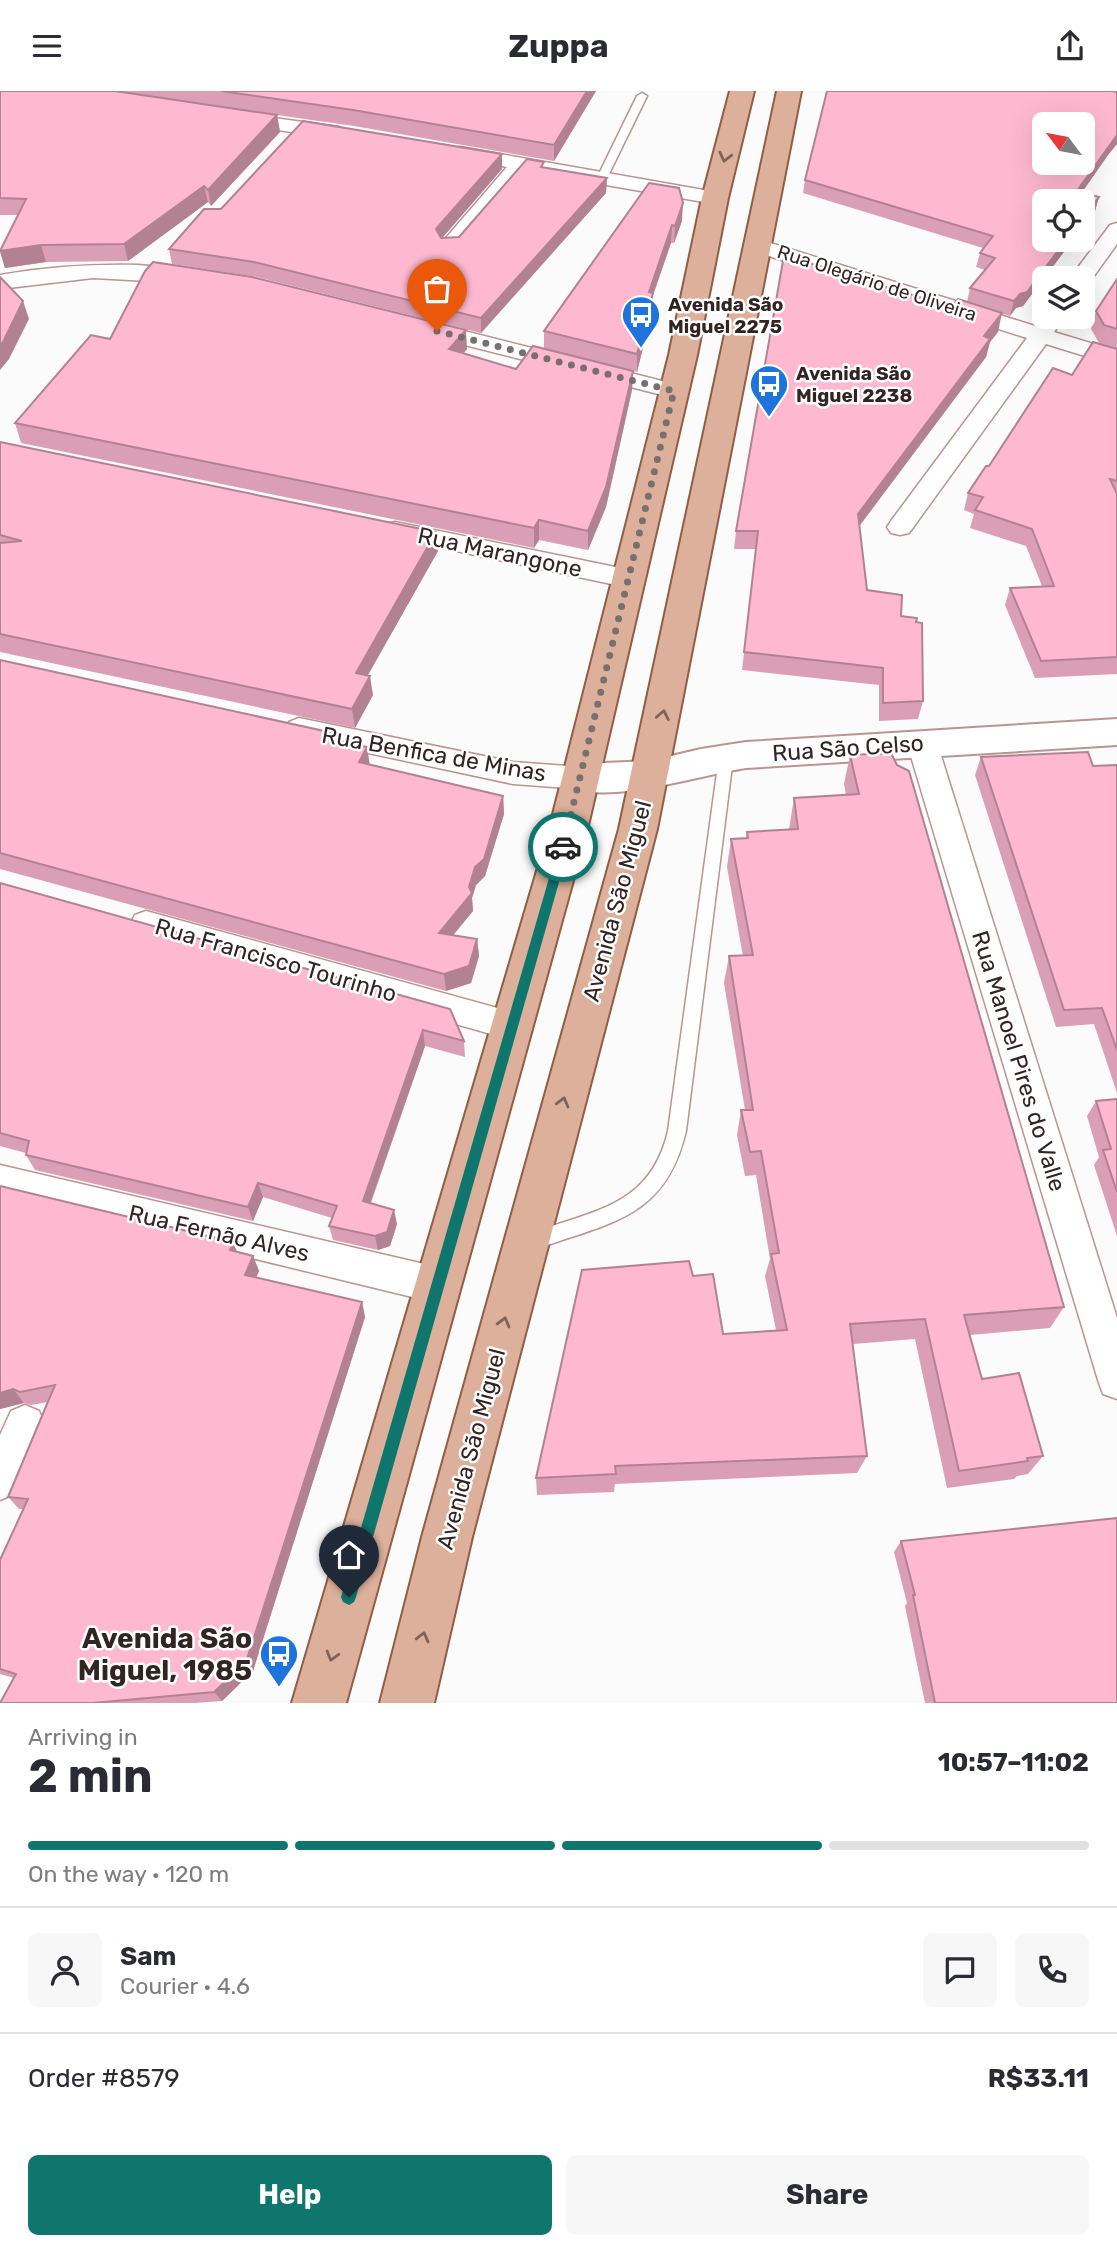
<!DOCTYPE html>
<meta charset="utf-8">
<style>
:root{--surface:#fff;--page:#f7f7f7;--text:#2b2b33;--muted:#7c7c81;--line:#e1e1e2;--accent:#0f766e}
body{margin:0;font-family:Rubik,sans-serif;background:var(--page);color:var(--text);height:100vh;display:flex;flex-direction:column;font-size:26px;white-space:nowrap}
*{box-sizing:border-box;margin:0}
p{font-size:23px;color:var(--muted)}
.icon{flex:none;width:38px;height:38px;fill:none;stroke:currentColor;stroke-width:2;stroke-linecap:round;stroke-linejoin:round}
.map{position:relative;height:1612px;overflow:hidden}
.panel{display:flex;flex-direction:column;background:var(--surface);flex:1}
.panel>*{flex:none}
.needle{width:46px;rotate:302deg}
.controls{position:absolute;left:1032px;top:21px;display:grid;gap:14px}
.controls a{display:grid;place-items:center;width:63px;height:63px;border-radius:10px;background:var(--surface);box-shadow:0 7px 28px #0002;font-size:35px}
.pin{position:absolute;display:grid;place-items:center;width:60px;height:60px;color:#fff;margin:-72px -30px;border-radius:50% 50% 50% 0;rotate:-45deg;box-shadow:0 0 7px #0007}
.pin .icon{rotate:45deg}
.courier{position:absolute;display:grid;place-items:center;width:70px;height:70px;margin:-35px;border:5px solid #0f766e;border-radius:50%;background:#fff;color:#222;box-shadow:0 2px 9px #0007}
.head em{font-style:normal;font-weight:700}
.head div{display:flex;flex-direction:column-reverse}
.head{display:flex;align-items:center;justify-content:space-between;height:119px;padding:0 28px}
h1{font-size:46px;font-weight:700;line-height:52px}
.bar{display:grid;grid-template-columns:repeat(4,1fr);gap:10px 7px;align-content:center;height:84px;padding:0 28px}
.bar i{height:9px;border-radius:5px;background:var(--line)}
.bar .active{background:var(--accent)}
.bar p{grid-column:span 4}
.line{display:flex;align-items:center;gap:18px;padding:0 28px;border-top:2px solid var(--line)}
.line div{flex:1}
.round{display:grid;place-items:center;flex:none;width:74px;height:74px;border-radius:10px;background:var(--page)}
.cta{display:flex;gap:14px;margin-top:auto;padding:14px 28px}
.cta a{flex:1;height:80px;border-radius:10px;background:var(--accent);color:#fff;font-size:28px;font-weight:700;line-height:80px;text-align:center}
.cta a+a{background:var(--page);color:var(--text)}
header{display:flex;justify-content:space-between;align-items:center;height:91px;padding:0 28px;background:var(--surface);font-size:32px;font-weight:700}
.map>svg:first-child{display:block}
.lines{fill:none;stroke-linecap:round;stroke-linejoin:round}
.lane-casing{stroke:#b89492;stroke-width:3}
.street-casing{stroke:#b89492;stroke-width:3}
.secondary-casing{stroke:#b89492;stroke-width:4}
.primary-casing{stroke:#915d45;stroke-width:4}
.lane{fill:#fff;fill-rule:evenodd}
.street{fill:#fff;fill-rule:evenodd}
.secondary{fill:#fff;fill-rule:evenodd}
.primary{fill:#dcb09a;fill-rule:evenodd}
.wall{fill:#da9fb4}
.shaded-wall{fill:#b28292}
.building{fill:#feb9d1;stroke:#b28292;stroke-width:2;fill-rule:evenodd}
.oneway{stroke:#7f6359}
.route{fill:#0f766e}
.done{stroke:#796f6f;stroke-width:7;stroke-dasharray:0 12.6}
.labels{text-anchor:middle;dominant-baseline:central;stroke-width:5;stroke-linejoin:round;paint-order:stroke}
.far-street-label{font-size:19px;fill:#332424;stroke:#fff}
.far-poi-label{font-size:19px;font-weight:bold;fill:#332424;stroke:#fff;text-anchor:start}
.street-label{font-size:23px;fill:#332424;stroke:#fff}
.near-poi-label{font-size:28px;font-weight:bold;fill:#332424;stroke:#fff;text-anchor:end}
</style>
<header><svg class="icon" aria-label="menu" viewBox="0 0 24 24"><path d="M4 6h16M4 12h16M4 18h16"/></svg>Zuppa<svg class="icon" aria-label="share" viewBox="0 0 24 24"><path d="M12 15V3M7 8l5-5 5 5M5 13v7h14v-7"/></svg></header>
<div class="map">
<svg width="1117" height="1612" viewBox="0 0 1117 1612">
<rect width="100%" height="100%" fill="#fbfbfb"/>
<g class="lines">
<!-- lane casing -->
<g class="lane-casing">
<g id="lane">
<path d="M642 2 647 5 607 87 598 89 597 87 637 5Z"/>
<path d="M726 662 733 667 686 1040C665 1129 609 1131 534 1159L527 1156 525 1150 527 1144C592 1119 650 1117 668 1040L719 667Z"/>
</g>
</g>
<!-- street casing -->
<g class="street-casing">
<g id="street">
<path d="M238 22 339 36 349 42 339 48 231 32 228 28 231 24Z"/>
<path d="M460 56 715 101 722 103 725 107 722 111 715 113 526 80 458 160H442L439 155 507 76 453 66 450 62 453 58Z"/>
<path d="M1117 132V153L1089 192 1083 193V187H1070L1110 134Z"/>
<path d="M758 148 1035 235 1044 223 1045 226H1062L1063 228 1054 241 1117 260V275L1046 253 909 442 900 444 891 442 887 436 891 430 1027 247 750 159 747 154 750 149Z"/>
<path d="M138 174 186 178 194 180 197 185 194 190 186 192 93 187 0 198V184C46 176 91 173 138 174Z"/>
<path d="M425 230 682 295 686 300 682 305 674 307 417 242 414 237 417 232Z"/>
<path d="M395 431 630 479 639 482 643 488 639 494 630 497 386 445 382 439 386 433Z"/>
<path d="M299 627 513 671 581 676 591 679 596 687 591 695 581 698 513 693 289 645 285 638 289 631Z"/>
<path d="M922 641 932 644 937 652 1117 1227V1308L1103 1303 1098 1289 907 652 912 644Z"/>
<path d="M146 820 512 921 524 925 529 935 524 945 512 949 135 842 130 833 135 824Z"/>
<path d="M0 1074 437 1176 450 1181 456 1194 450 1207 437 1212 0 1106Z"/>
<path d="M25 1314 39 1320 45 1334 14 1403 0 1409V1344L11 1320Z"/>
</g>
</g>
<!-- secondary casing -->
<g class="secondary-casing">
<path id="secondary" d="M1117 628V654L746 677C695 685 617 712 568 697L563 687 568 677 581 673 650 670 701 658 746 651Z"/>
</g>
<!-- primary casing -->
<g class="primary-casing">
<g id="primary">
<path d="M730 0H754L728 107 697 264 587 739 346 1612H292L549 739 669 264 702 107Z"/>
<path d="M777 0H801L657 738 472 1446 434 1612H380L422 1446 619 738Z"/>
</g>
</g>
<!-- lane -->
<use href="#lane" class="lane"/>
<!-- street -->
<use href="#street" class="street"/>
<!-- secondary -->
<use href="#secondary" class="secondary"/>
<!-- primary -->
<use href="#primary" class="primary"/>
</g>
<!-- wall -->
<g class="wall">
<path d="M0 0H596L554 70 354 35 235 18 277 24 280 41 211 115 208 111 128 170 46 171 5 177 0 160 18 124H0Z"/>
<path d="M1117 1V53L1108 64 1082 101 1099 106 1095 120 1045 149H1073L1023 215 1016 217 1010 225 967 211 970 197 985 179 976 176 980 162 983 157 803 102 805 89Z"/>
<path d="M502 63V78L442 147 459 146 544 76 607 87 606 102 481 242 257 186 172 173 169 158Z"/>
<path d="M649 92 682 130 674 152H671L652 207V220L637 281 633 280 632 299 606 416 588 459 539 449 534 457 21 352 15 332 110 248 467 258 463 263 516 278 544 258V240Z"/>
<path d="M1117 188V583L1035 587 1005 514 1010 497 1042 495 1026 455 970 437 974 423 964 419 968 402 989 375 1072 284 1115 257 1099 252 1091 238 1096 220Z"/>
<path d="M998 241 990 251 986 266 859 434 867 499 901 525 916 531 923 610 918 628 879 630V594L742 579 756 458H734L736 440Z"/>
<path d="M0 351 436 441 438 460 367 585 373 604 355 637 0 561Z"/>
<path d="M0 569 338 643 340 650 367 656 369 673 503 705 504 723 485 785 476 794 472 807 473 820 453 844 477 848 479 865 471 892 446 900 0 778Z"/>
<path d="M850 664 1064 1216 1050 1237 970 1244 982 1288 1043 1365 1028 1383 1017 1385 1014 1388 947 1397 915 1248 853 1253 867 1365 857 1382 615 1393 614 1401 537 1404 536 1387 693 1185 723 1243 776 1239 765 1185 770 1168 756 1084 745 1085 737 1044 741 1019H745L724 892 729 865H743L727 776 731 748 746 747 747 741 789 738 794 707 846 704 844 693Z"/>
<path d="M981 666 1093 675 1117 674V1002L1094 933 1056 936 975 684Z"/>
<path d="M0 792 464 950 465 966 425 955 371 1112 397 1133 390 1155 378 1159 333 1149 329 1135 332 1127 263 1106 253 1130 35 1079 26 1064V1062L0 1055Z"/>
<path d="M1117 1008V1145L1094 1074 1099 1066 1087 1025 1096 1010Z"/>
<path d="M0 1095 233 1151 237 1160 253 1165 259 1180 256 1186 362 1211 365 1226 253 1580 222 1610 195 1612H0L14 1587 0 1583V1469L23 1418H19L8 1406 48 1311 31 1314 24 1312 0 1318Z"/>
<path d="M901 1450 1117 1612H925L905 1515 907 1512 894 1461Z"/>
</g>
<!-- shaded-wall -->
<g class="shaded-wall">
<path d="M587 0H596L554 70V54Z"/>
<path d="M277 24 280 41 211 115 208 99Z"/>
<path d="M1117 44V53L1108 64 1076 110 1077 100Z"/>
<path d="M502 63V78L437 153 436 138Z"/>
<path d="M607 87 606 102 481 242V227Z"/>
<path d="M204 95 208 111 128 170 124 153Z"/>
<path d="M1099 106 1095 120 1083 135V127Z"/>
<path d="M683 112 682 130 674 152 675 135Z"/>
<path d="M672 134 671 152 652 207V220L637 281V263L649 201Z"/>
<path d="M1066 149H1073L1023 215 1016 217 1010 225 1014 210Z"/>
<path d="M41 154 46 171 5 177 0 160Z"/>
<path d="M23 210 29 228 9 268 0 279V254Z"/>
<path d="M1002 222 998 241 990 251 986 266 855 441 858 423 984 245Z"/>
<path d="M466 239 467 258 450 278 449 258Z"/>
<path d="M633 280 632 299 606 416 588 459V440Z"/>
<path d="M539 429V449L534 457V437Z"/>
<path d="M436 441 438 460 359 600 356 582Z"/>
<path d="M370 585 373 604 355 637 352 618Z"/>
<path d="M367 656 370 675 359 671Z"/>
<path d="M503 705 504 723 485 785 476 794 472 807 473 820 441 859 439 842 475 776Z"/>
<path d="M477 848 479 865 471 892 446 900 444 883Z"/>
<path d="M423 939 425 955 366 1124 363 1110Z"/>
<path d="M258 1092 263 1106 253 1130 248 1116Z"/>
<path d="M394 1119 397 1133 390 1155 378 1159 375 1145Z"/>
<path d="M233 1151 239 1167 230 1159Z"/>
<path d="M253 1165 259 1180 251 1199 245 1184Z"/>
<path d="M362 1211 365 1226 253 1580 222 1610 214 1601Z"/>
<path d="M13 1298 24 1312 0 1318V1302Z"/>
</g>
<!-- building -->
<g class="building">
<path d="M0 0H115L277 24 208 99 204 95 124 153 41 154 0 160 26 108 0 107Z"/>
<path d="M221 0H587L554 54 353 19Z"/>
<path d="M827 0H1112L1117 1V44L1077 100 1099 106 1083 127V110H1045V149H1066L1027 201 1020 203 1014 210 970 197 995 167 980 162 993 145 805 89ZM1045 33H1083V72H1045Z"/>
<path d="M303 30 502 63 436 138 441 147 459 146 527 68 544 71 541 76 607 87 481 227 254 171 169 158 204 118H221Z"/>
<path d="M649 92 679 97 683 112 675 135 672 134 649 201 653 202 637 263 544 240Z"/>
<path d="M784 164 951 216 958 208 1002 222 984 245 990 248 858 423 867 499 902 504 901 525 917 527 916 531 922 532 923 610 883 612V577L744 561 758 440H736Z"/>
<path d="M153 171 252 186 466 239 449 258 516 278 533 255 633 280 606 396 588 440 539 429 534 437 15 332 91 244 110 248 145 180Z"/>
<path d="M0 186 23 210 3 251 0 254Z"/>
<path d="M1117 188V238L1104 234 1096 220Z"/>
<path d="M1093 251 1117 258V390L1110 388 1117 403V566L1041 570 1010 497 1054 495 1032 438 975 419 983 406 968 402 986 375H989L1053 277 1072 284Z"/>
<path d="M0 351 436 441 356 582 370 585 352 618 0 543V452L22 450 0 444Z"/>
<path d="M0 569 338 643 335 649 367 656 359 671 503 705 484 768 475 776 469 796 472 802 439 842 477 848 469 875 444 883 0 762Z"/>
<path d="M1088 661 1093 675 1117 674V959L1102 917 1064 919 981 666Z"/>
<path d="M891 662 897 674 909 680 1064 1216 964 1224 982 1288 1019 1282 1043 1365 1027 1367 1028 1370 959 1380 925 1228 850 1233 867 1365 615 1375 616 1383 536 1387 582 1179 689 1170 693 1185 713 1183 723 1243 787 1239 771 1163 779 1162 761 1060 750 1061 741 1019H753L729 865 753 864 731 748 748 747 747 741 798 738 794 707 859 703 850 664Z"/>
<path d="M0 792 450 918 464 950 423 939 363 1110 394 1119 387 1141 375 1145 329 1135 337 1115 258 1092 248 1116 26 1064 29 1050 0 1042Z"/>
<path d="M1117 1008V1101L1103 1059 1111 1058 1096 1010Z"/>
<path d="M0 1095 233 1151 230 1159 253 1165 245 1184 362 1211 246 1571 214 1601 93 1612H0L16 1583 0 1578V1469L28 1408 8 1406 55 1294 20 1301 13 1298 0 1302Z"/>
<path d="M1117 1427V1612H935L913 1504H915L901 1450Z"/>
</g>
<!-- one-way arrows -->
<defs><path id="oneway-chevron" d="M-2-3.5L2.5 0L-2 3.5" fill="none" stroke-width="1.6" stroke-linecap="round" stroke-linejoin="round" transform="scale(1.75)"/></defs>
<g class="oneway">
<use href="#oneway-chevron" transform="translate(725 66) rotate(104)"/>
<use href="#oneway-chevron" transform="translate(663 624) rotate(-79)"/>
<use href="#oneway-chevron" transform="translate(563 1011) rotate(-75)"/>
<use href="#oneway-chevron" transform="translate(504 1231) rotate(-75)"/>
<use href="#oneway-chevron" transform="translate(423 1546) rotate(-76)"/>
<use href="#oneway-chevron" transform="translate(332 1565) rotate(106)"/>
</g>
<!-- route -->
<path class="route" d="M563 752 569 756 356 1506 354 1511 349 1514 343 1511 341 1506 558 756Z"/>
<g class="lines">
<!-- done -->
<path class="done" d="M437 240 674 300 563 756"/>
</g>
<!-- icons -->
<defs>
<g id="bus-pin" transform="scale(2.0125)"><path d="M0 17L-7.5 6A9.5 9.5 0 1 1 7.5 6Z" fill="#1e73dd" stroke="#fff"/><path d="M-5-6H5V4H4V6H2V4H-2V6H-4V4H-5ZM-3.5-4V0h7V-4ZM-3.5 1.2v1.5H-2V1.2ZM2 1.2v1.5H3.5V1.2Z" fill="#fff"/></g>
</defs>
<g fill-rule="evenodd">
<use href="#bus-pin" x="641" y="224"/>
<use href="#bus-pin" x="769" y="293"/>
<use href="#bus-pin" x="279" y="1563"/>
</g>
<g class="labels">
<!-- far-street labels -->
<g class="far-street-label">
<text transform="translate(877 192) rotate(18)">Rua Olegário de Oliveira</text>
</g>
<!-- far-poi labels -->
<g class="far-poi-label">
<text x="668" y="213">Avenida São<tspan x="668" dy="22">Miguel 2275</tspan></text>
<text x="796" y="282">Avenida São<tspan x="796" dy="22">Miguel 2238</tspan></text>
</g>
<!-- street labels -->
<g class="street-label">
<text transform="translate(500 461) rotate(12)">Rua Marangone</text>
<text transform="translate(848 657) rotate(-4)">Rua São Celso</text>
<text transform="translate(434 663) rotate(10)">Rua Benfica de Minas</text>
<text transform="translate(617 810) rotate(-75)">Avenida São Miguel</text>
<text transform="translate(276 869) rotate(16)">Rua Francisco Tourinho</text>
<text transform="translate(1019 970) rotate(73)">Rua Manoel Pires do Valle</text>
<text transform="translate(219 1142) rotate(13)">Rua Fernão Alves</text>
<text transform="translate(471 1358) rotate(-75)">Avenida São Miguel</text>
</g>
<!-- near-poi labels -->
<g class="near-poi-label">
<text x="252" y="1547">Avenida São<tspan x="252" dy="32">Miguel, 1985</tspan></text>
</g>
</g>
</svg>
<div class="controls">
<a><svg class="needle" viewBox="-14 -14 28 28"><path d="M0-13l5 13h-10z" fill="#e53935"/><path d="M0 13l5-13h-10z" fill="#7c7c81"/></svg></a>
<a><svg class="icon" aria-label="locate" viewBox="0 0 24 24"><circle cx="12" cy="12" r="6"/><path d="M12 2v4M12 18v4M2 12h4M18 12h4"/></svg></a>
<a><svg class="icon" aria-label="layers" viewBox="0 0 24 24"><path d="M12 4l9 5-9 5-9-5zM3 14l9 5 9-5"/></svg></a>
</div>
<div class="pin" style="left:437px;top:240px;background:#ea580c"><svg class="icon" aria-label="bag" viewBox="0 0 24 24"><path d="M5 8h14l-1 12H6zM9 8a3 3 0 0 1 6 0"/></svg></div>
<div class="pin" style="left:349px;top:1506px;background:#1f2937"><svg class="icon" aria-label="home" viewBox="0 0 24 24"><path d="M3 11l9-7 9 7M6 9v11h12V9"/></svg></div>
<div class="courier" style="left:563px;top:756px"><svg class="icon" aria-label="car" viewBox="0 0 24 24"><path d="M5 17H2v-5l4-1 3-4h7l3 4 3 1v5h-3M9 17h6M6 11h13"/><circle cx="7" cy="17" r="2"/><circle cx="17" cy="17" r="2"/></svg></div>
</div>
<section class="panel">
<div class="head"><div><h1>2 min</h1><p>Arriving in</p></div><em>10:57–11:02</em></div>
<div class="bar"><i class="active"></i><i class="active"></i><i class="active"></i><i></i><p>On the way · 120 m</p></div>
<div class="line" style="height:126px"><a class="round"><svg class="icon" aria-label="person" viewBox="0 0 24 24"><circle cx="12" cy="8" r="4"/><path d="M4 21q1-7 8-7t8 7"/></svg></a><div><b>Sam</b><p>Courier · 4.6</p></div><a class="round"><svg class="icon" aria-label="chat" viewBox="0 0 24 24"><path d="M4 5h16v11H9l-5 4z"/></svg></a><a class="round"><svg class="icon" aria-label="phone" viewBox="0 0 24 24"><path d="M5 4h4l2 5-3 2q2 4 5 5l2-3 5 2v4C11 20 4 13 5 4z"/></svg></a></div>
<div class="line" style="height:91px"><div>Order #8579</div><b>R$33.11</b></div>
<div class="cta"><a>Help</a><a>Share</a></div>
</section>
